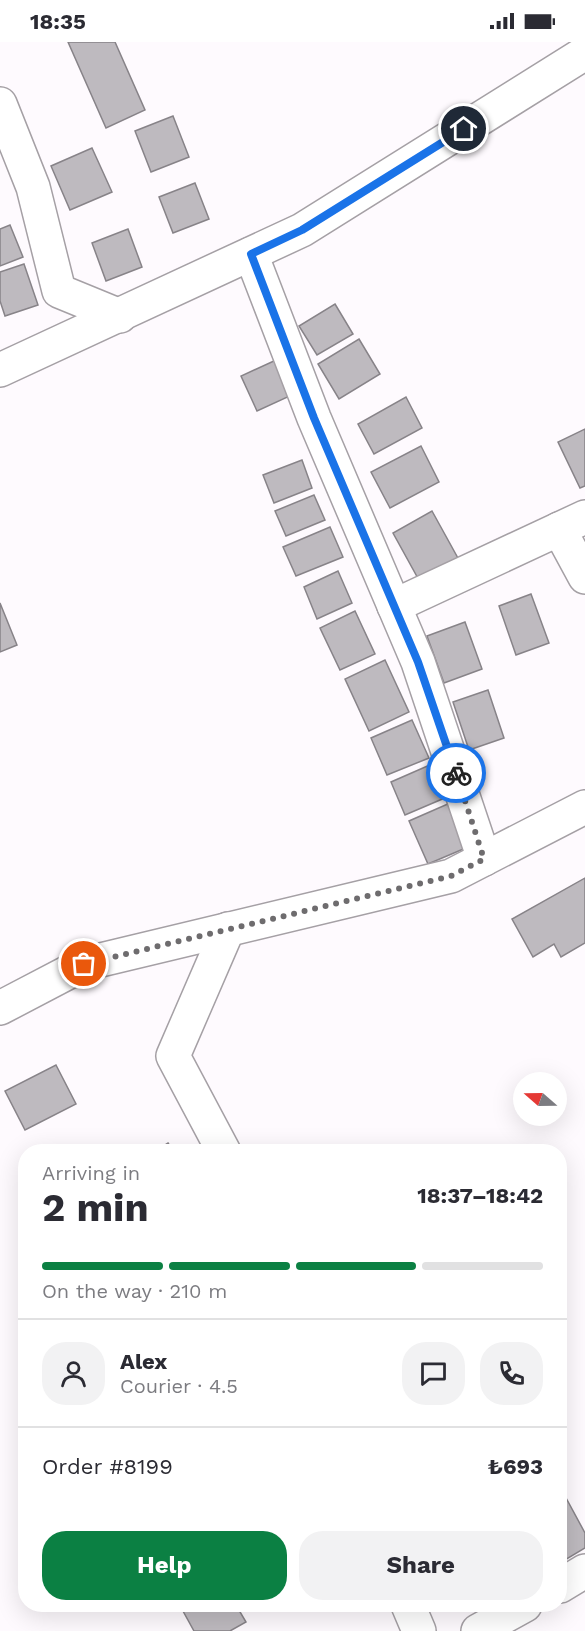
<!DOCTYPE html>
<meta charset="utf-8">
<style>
:root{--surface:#fff;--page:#f2f2f3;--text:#2b2b33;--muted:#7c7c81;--line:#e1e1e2;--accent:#0b8043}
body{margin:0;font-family:"Work Sans",sans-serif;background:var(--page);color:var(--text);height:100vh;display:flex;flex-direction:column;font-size:22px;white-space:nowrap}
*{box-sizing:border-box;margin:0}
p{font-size:20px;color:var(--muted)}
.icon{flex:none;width:33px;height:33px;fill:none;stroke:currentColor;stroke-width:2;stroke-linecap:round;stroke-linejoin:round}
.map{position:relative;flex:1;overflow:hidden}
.panel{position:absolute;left:18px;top:1102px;width:549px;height:468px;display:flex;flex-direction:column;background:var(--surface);border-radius:24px;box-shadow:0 6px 24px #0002}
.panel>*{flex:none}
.needle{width:39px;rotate:290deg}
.buttons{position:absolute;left:513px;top:1030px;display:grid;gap:12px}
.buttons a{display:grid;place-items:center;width:54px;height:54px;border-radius:50%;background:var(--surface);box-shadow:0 6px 24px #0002;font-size:30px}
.pin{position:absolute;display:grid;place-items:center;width:51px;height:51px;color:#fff;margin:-26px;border:3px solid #fff;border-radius:50%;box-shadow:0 2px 6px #0007}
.courier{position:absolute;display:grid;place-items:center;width:60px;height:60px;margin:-30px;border:4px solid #1a73e8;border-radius:50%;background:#fff;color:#222;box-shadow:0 2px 8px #0007}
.head em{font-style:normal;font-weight:700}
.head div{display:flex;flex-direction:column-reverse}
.head{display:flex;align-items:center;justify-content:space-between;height:102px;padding:0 24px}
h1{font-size:39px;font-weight:700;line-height:45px}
.bar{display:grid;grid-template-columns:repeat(4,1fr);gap:9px 6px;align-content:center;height:72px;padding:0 24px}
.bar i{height:8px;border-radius:4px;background:var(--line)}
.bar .current{background:var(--accent)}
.bar p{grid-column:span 4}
.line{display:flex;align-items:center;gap:15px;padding:0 24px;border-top:2px solid var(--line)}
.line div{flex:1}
.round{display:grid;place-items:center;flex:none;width:63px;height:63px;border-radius:24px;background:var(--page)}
.action{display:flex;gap:12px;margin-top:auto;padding:12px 24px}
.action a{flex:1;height:69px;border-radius:24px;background:var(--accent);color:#fff;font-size:24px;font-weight:700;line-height:69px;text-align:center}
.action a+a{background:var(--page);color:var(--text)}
.status{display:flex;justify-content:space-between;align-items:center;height:42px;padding:0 30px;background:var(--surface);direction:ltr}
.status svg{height:16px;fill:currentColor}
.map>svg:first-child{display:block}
.building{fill:#bebabf;stroke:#878388;stroke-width:1.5}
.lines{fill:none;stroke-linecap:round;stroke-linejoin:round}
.minor-casing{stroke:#a5a0a5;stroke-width:36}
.minor{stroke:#fff;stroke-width:33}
.done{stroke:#6e6c6e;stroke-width:6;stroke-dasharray:0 10.8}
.route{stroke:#1a73e8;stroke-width:8}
</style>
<div class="status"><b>18:35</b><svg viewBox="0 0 49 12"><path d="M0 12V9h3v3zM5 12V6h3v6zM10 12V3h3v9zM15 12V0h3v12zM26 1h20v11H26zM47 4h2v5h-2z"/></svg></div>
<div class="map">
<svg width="585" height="1589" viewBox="0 0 585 1589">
<rect width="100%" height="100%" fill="#fefafe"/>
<!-- building -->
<g class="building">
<path d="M68 0H115L145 68 106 86Z"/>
<path d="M173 74 189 115 151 130 135 89Z"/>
<path d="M92 106 112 150 70 168 51 124Z"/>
<path d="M195 141 209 177 173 191 159 155Z"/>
<path d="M10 183 23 215 0 224V187Z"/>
<path d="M128 187 142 225 106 239 92 201Z"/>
<path d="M24 222 38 263 5 274 0 259V230Z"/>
<path d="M335 262 353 292 317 313 299 284Z"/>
<path d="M359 297 380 332 339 357 318 322Z"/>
<path d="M276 318 292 353 257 369 241 334Z"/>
<path d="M406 355 422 386 374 412 358 382Z"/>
<path d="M585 387V444L580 446 558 400Z"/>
<path d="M421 404 439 440 390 466 371 430Z"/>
<path d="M302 418 312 446 274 461 263 433Z"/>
<path d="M314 453 325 478 286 494 275 469Z"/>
<path d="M432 469 459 518 420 540 393 491Z"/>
<path d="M330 485 343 515 296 534 283 505Z"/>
<path d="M338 529 352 561 317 577 304 545Z"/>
<path d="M531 552 549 601 516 613 499 564Z"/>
<path d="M0 561 17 603 0 610Z"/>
<path d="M355 569 375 612 340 628 320 586Z"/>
<path d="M465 580 482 627 444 641 427 594Z"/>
<path d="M385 618 409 670 369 689 345 637Z"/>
<path d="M488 648 504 696 469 708 453 660Z"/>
<path d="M412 678 429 716 387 733 371 696Z"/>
<path d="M432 722 447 755 405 773 391 740Z"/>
<path d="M450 761 468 805 428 822 409 779Z"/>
<path d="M585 836V901L561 915 554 902 533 915 512 877Z"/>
<path d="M56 1023 76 1062 25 1088 5 1049Z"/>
<path d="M168 1101 174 1110H154Z"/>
<path d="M565 1454 585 1491V1506L560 1521V1457Z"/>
<path d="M193 1563H236L246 1580 230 1589H194L183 1569Z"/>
</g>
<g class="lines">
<!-- minor casing -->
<g class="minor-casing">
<g id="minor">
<path d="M0 62 33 145 59 249 120 274"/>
<path d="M251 212 314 376 418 620 484 817"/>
<path d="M0 328 302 188 585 11"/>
<path d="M559 487 585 535"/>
<path d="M394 564 585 475"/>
<path d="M0 966 84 922 451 834 585 765"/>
<path d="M224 1110 173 1014 228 887"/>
<path d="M560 1544 585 1529"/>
<path d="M408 1563 419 1589"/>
<path d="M478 1589 525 1563"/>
</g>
</g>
<!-- minor -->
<use href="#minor" class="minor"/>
</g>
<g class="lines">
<!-- done -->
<path class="done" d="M84 922 451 834 484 817 456 731"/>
<!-- route -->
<path class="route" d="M456 731 418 620 314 376 251 212 302 188 464 87"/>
</g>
</svg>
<div class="buttons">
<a><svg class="needle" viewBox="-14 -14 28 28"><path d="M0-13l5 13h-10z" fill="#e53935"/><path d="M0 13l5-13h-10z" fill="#7c7c81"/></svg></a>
</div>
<div class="pin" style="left:84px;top:922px;background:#ea580c"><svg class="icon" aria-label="bag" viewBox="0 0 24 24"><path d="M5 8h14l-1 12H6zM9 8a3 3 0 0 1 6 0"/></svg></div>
<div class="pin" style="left:464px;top:87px;background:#1f2937"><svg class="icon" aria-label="home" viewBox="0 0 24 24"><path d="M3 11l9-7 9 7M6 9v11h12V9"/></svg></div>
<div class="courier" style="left:456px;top:731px"><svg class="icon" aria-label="bike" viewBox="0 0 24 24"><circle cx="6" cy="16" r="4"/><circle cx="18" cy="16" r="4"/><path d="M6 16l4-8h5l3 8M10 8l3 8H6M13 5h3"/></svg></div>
<section class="panel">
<div class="head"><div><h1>2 min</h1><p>Arriving in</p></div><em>18:37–18:42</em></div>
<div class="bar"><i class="current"></i><i class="current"></i><i class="current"></i><i></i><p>On the way · 210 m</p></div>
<div class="line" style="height:108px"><a class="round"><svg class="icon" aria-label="person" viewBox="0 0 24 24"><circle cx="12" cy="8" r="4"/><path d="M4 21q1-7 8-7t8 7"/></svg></a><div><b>Alex</b><p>Courier · 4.5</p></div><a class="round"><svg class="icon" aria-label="chat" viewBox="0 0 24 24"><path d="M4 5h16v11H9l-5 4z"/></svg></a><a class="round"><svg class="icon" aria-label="phone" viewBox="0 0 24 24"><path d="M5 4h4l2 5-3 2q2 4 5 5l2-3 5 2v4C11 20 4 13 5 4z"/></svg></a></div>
<div class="line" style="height:78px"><div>Order #8199</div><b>₺693</b></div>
<div class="action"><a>Help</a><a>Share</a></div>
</section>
</div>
